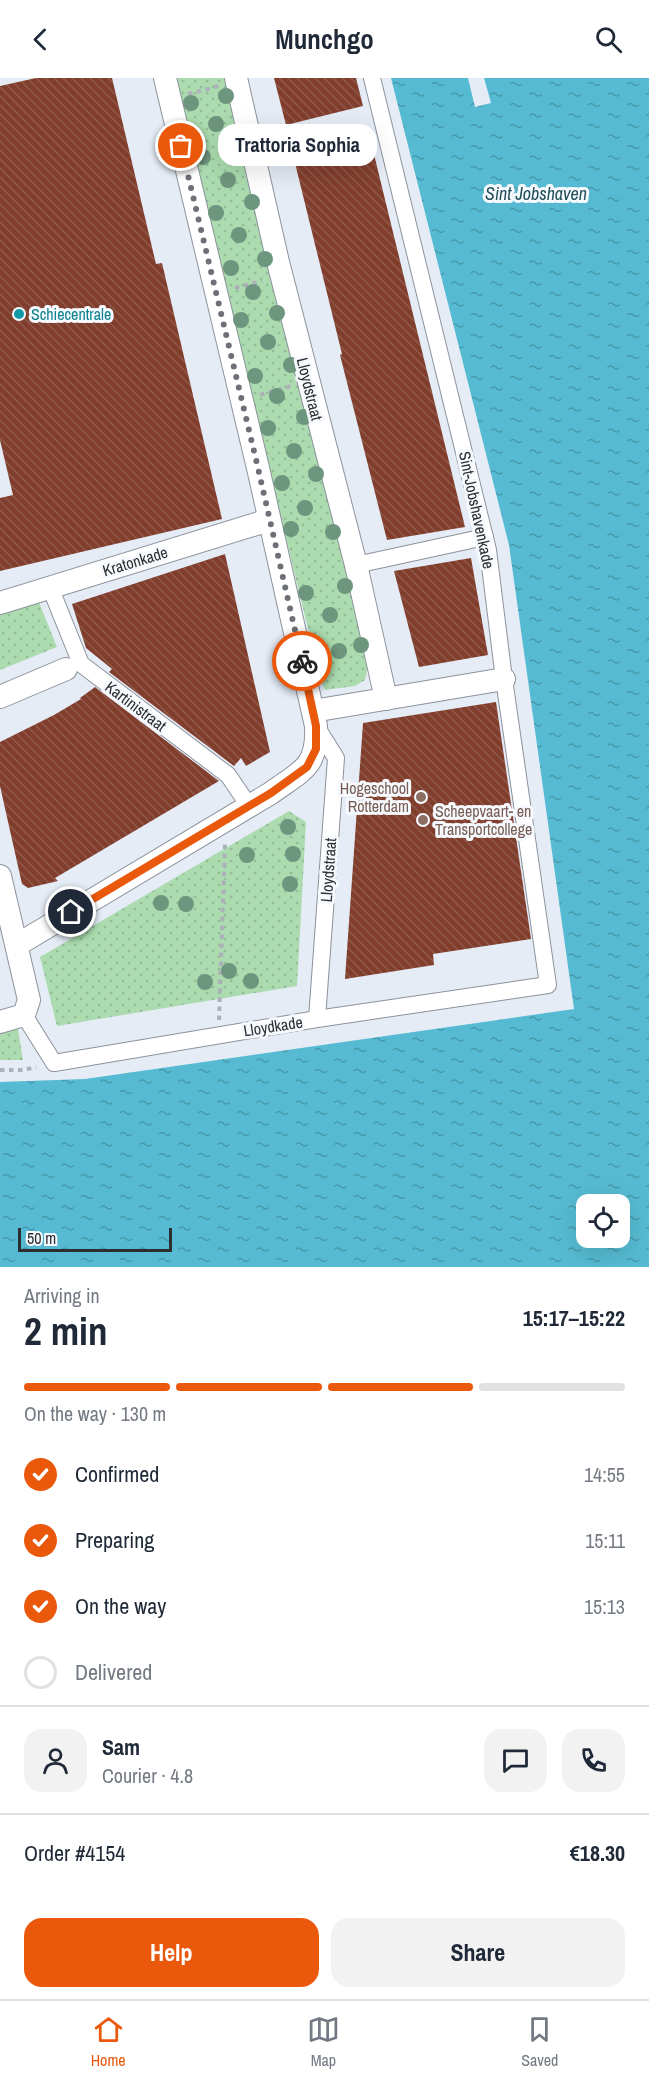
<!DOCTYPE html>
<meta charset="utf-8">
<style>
:root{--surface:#fff;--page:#f2f2f3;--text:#1f2937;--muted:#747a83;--line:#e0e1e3;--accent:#ea580c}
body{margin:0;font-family:"Archivo Narrow",sans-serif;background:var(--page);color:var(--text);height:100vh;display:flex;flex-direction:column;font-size:22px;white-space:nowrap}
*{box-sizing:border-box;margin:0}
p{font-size:20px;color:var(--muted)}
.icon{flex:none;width:33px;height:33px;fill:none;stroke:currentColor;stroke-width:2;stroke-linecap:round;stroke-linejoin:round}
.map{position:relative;height:1189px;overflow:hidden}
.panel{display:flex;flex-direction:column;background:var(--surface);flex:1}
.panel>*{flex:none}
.buttons{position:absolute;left:576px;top:1116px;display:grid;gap:12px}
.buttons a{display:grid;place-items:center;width:54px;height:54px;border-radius:12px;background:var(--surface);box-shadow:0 6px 24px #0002;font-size:30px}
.scale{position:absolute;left:18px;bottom:15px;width:154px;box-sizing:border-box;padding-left:6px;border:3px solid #2c2e32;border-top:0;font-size:16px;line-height:21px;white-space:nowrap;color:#2c2e32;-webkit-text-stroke:4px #f6f9fd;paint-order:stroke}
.pin{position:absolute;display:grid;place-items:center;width:51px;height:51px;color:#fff;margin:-26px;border:3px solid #fff;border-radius:50%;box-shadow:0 2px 6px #0007}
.courier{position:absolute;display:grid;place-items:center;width:60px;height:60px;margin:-30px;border:4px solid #ea580c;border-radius:50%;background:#fff;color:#222;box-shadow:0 2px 8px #0007}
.bubble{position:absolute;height:42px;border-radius:18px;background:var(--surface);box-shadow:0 6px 24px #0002;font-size:20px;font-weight:700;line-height:42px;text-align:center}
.overview em{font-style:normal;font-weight:700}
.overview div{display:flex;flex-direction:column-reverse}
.overview{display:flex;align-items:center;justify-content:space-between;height:102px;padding:0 24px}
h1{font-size:39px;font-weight:700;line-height:45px}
.bar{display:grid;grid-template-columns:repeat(4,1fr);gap:9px 6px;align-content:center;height:72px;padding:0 24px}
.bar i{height:8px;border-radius:4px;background:var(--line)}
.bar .selected{background:var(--accent)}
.bar p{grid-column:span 4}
.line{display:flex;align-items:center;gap:15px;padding:0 24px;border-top:2px solid var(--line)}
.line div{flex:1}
.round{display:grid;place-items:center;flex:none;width:63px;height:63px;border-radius:18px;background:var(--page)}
ol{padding:0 24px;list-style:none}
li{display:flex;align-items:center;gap:18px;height:66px}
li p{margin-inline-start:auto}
li .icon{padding:6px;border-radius:50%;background:var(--accent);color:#fff;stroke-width:4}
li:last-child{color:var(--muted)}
li i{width:33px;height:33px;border:3px solid var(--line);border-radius:50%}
.button{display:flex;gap:12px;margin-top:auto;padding:12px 24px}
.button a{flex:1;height:69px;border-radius:18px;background:var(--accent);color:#fff;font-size:24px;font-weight:700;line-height:69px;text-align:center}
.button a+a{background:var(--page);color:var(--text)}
header{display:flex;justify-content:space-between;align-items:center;height:78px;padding:0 24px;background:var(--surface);font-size:27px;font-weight:700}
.tabs{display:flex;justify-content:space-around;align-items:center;height:84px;border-top:2px solid var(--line);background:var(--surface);font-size:16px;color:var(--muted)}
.tabs a{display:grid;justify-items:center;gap:3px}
.tabs .selected{color:var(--accent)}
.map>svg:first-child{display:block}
.grass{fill:url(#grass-dots)}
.water{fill:url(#water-ripples);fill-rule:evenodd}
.pier{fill:#e5ecf6}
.building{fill:url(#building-back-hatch)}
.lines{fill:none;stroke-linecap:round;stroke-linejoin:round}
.pedestrian-casing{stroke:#8c929c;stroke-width:18}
.minor-casing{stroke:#8c929c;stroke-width:24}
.path{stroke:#acb1b9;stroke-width:4;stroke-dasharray:4.5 4.5;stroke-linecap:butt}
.pedestrian{stroke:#fff;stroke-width:16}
.minor{stroke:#fff;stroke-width:22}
.tree{fill:#6e957e}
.done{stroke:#6d7077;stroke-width:6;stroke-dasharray:0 10.8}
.route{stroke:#ea580c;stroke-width:8}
.culture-dot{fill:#0f9aa8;stroke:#f6f9fd;stroke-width:2}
.education-dot{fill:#8d6e63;stroke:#f6f9fd;stroke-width:2}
.labels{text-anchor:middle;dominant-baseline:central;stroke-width:6;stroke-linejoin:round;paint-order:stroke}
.culture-label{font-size:16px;fill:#0d838f;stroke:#f6f9fd;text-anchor:start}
.street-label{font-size:16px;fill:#2c2e32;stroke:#f6f9fd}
.education-label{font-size:16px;fill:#785e54;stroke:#f6f9fd;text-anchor:end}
.water-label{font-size:18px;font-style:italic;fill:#224e58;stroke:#f6f9fd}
</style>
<header><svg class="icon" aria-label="back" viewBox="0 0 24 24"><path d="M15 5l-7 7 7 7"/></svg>Munchgo<svg class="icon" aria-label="search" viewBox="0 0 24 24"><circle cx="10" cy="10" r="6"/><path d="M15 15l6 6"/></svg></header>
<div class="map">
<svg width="649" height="1189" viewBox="0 0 649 1189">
<defs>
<pattern id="grass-dots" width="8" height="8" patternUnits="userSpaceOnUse" patternTransform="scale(1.5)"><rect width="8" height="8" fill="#abdbaf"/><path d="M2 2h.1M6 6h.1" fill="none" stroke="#93bc97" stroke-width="1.8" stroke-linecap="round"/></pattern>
<pattern id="water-ripples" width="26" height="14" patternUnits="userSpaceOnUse" patternTransform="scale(1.5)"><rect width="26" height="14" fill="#56bbd2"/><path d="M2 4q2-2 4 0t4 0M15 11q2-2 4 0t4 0" fill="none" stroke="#4798ab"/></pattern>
<pattern id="building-back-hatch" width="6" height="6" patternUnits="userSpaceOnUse" patternTransform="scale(1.5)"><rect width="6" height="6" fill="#823e2d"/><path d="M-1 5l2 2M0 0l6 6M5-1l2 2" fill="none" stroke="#8e584b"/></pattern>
</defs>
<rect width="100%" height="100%" fill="#e5ecf6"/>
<!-- grass -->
<g class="grass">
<path d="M174 0H226L369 584 365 602 355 608 325 612 320 600Z"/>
<path d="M38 522 57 569 0 592V534Z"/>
<path d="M289 733 306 744 297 908 57 948 40 879Z"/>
<path d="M18 951 23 982H0V953Z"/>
</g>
<!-- water -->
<path class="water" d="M391 0H649V1189H0V1004L85 1001 574 931 509 467ZM586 1126H620V1160H586Z"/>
<!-- pier -->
<path class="pier" d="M468 0H484L491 25 475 29Z"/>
<!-- building -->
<g class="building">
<path d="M36 0H112L156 186 162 185 222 441 0 493V420L13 417 0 362V8Z"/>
<path d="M274 0H356L363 28 286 47Z"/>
<path d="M370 60 465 449 387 462 340 277 342 276 293 77Z"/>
<path d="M225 476 270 674 246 688 241 680 234 688 109 594 112 591 86 570 72 526Z"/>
<path d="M471 480 488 577 419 589 394 493Z"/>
<path d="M95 609 219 703 55 800 58 803 28 810 22 806 0 708V664L54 637 81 621 80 620Z"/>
<path d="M496 624 531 861 433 876 434 887 345 901 363 645Z"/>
</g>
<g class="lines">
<!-- pedestrian casing -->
<g class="pedestrian-casing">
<g id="pedestrian">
<path d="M356 487 485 459"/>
<path d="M50 509 81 586 228 697 249 728"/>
<path d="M316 648 336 680 317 941"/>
<path d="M24 937 54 985 317 941 548 907 504 601 488 472 372 0"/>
</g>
</g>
<!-- minor casing -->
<g class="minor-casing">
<g id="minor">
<path d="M236 0 278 184 356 487 386 621"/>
<path d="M0 525 269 442"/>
<path d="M0 619 66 591"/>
<path d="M313 633 504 601"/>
<path d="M0 798 29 922 24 937 0 944"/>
<path d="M17 867 271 715C301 693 318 690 316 648L258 390 165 0"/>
</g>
</g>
<!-- path -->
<g class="path">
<path d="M188 16 219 8"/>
<path d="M235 210 262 203"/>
<path d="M260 317 291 308"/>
<path d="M219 942 225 766"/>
<path d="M0 992H24L36 989"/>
</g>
<!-- pedestrian -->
<use href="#pedestrian" class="pedestrian"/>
<!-- minor -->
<use href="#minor" class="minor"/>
</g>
<!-- trees -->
<g class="tree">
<circle cx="226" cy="18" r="8"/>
<circle cx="191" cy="25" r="8"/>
<circle cx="216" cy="46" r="8"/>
<circle cx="238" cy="67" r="8"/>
<circle cx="203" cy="79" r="8"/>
<circle cx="228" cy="102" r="8"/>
<circle cx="252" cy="124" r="8"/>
<circle cx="216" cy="135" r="8"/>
<circle cx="239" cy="157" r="8"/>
<circle cx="265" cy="181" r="8"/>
<circle cx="231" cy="190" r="8"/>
<circle cx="253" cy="214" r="8"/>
<circle cx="277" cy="235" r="8"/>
<circle cx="241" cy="242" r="8"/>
<circle cx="268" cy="264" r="8"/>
<circle cx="291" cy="287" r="8"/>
<circle cx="255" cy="298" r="8"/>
<circle cx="277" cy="318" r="8"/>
<circle cx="304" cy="339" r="8"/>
<circle cx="268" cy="350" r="8"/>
<circle cx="294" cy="373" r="8"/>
<circle cx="316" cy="396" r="8"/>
<circle cx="282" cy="405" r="8"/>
<circle cx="305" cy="430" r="8"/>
<circle cx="291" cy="451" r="8"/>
<circle cx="333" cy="454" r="8"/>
<circle cx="345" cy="508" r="8"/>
<circle cx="306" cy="515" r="8"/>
<circle cx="330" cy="537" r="8"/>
<circle cx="361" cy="567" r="8"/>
<circle cx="319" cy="573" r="8"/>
<circle cx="339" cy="573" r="8"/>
<circle cx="288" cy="749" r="8"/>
<circle cx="293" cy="776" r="8"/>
<circle cx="247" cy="777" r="8"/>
<circle cx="290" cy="806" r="8"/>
<circle cx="161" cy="825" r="8"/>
<circle cx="186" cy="826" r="8"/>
<circle cx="229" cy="893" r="8"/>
<circle cx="251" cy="903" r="8"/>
<circle cx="205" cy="904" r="8"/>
</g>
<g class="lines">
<!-- done -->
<path class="done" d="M181 68 258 390 302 583"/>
<!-- route -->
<path class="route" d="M71 834 271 715 307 689 316 671V648L302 583"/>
</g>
<!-- markers -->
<circle class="culture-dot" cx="19" cy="236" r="6"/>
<g class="education-dot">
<circle cx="421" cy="719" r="6"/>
<circle cx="423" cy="742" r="6"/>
</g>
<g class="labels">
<!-- culture labels -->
<g class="culture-label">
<text x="31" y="236">Schiecentrale</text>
</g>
<!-- street labels -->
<g class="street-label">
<text transform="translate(310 311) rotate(76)">Lloydstraat</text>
<text transform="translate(477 432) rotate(78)">Sint-Jobshavenkade</text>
<text transform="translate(135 483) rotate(-17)">Kratonkade</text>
<text transform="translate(136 628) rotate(37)">Kartinistraat</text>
<text transform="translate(328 792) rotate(-86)">Lloydstraat</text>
<text transform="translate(273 948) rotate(-9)">Lloydkade</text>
</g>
<!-- education labels -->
<g class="education-label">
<text x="409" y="710">Hogeschool<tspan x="409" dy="18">Rotterdam</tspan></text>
<text x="435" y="733" text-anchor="start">Scheepvaart- en<tspan x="435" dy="18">Transportcollege</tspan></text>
</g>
<!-- water labels -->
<g class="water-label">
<text x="536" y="115">Sint Jobshaven</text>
</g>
</g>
</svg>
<div class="buttons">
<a><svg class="icon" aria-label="locate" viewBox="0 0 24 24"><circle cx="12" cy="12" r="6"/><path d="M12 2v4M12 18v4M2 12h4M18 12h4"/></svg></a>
</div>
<div class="scale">50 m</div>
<div class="pin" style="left:181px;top:68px;background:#ea580c"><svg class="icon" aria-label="bag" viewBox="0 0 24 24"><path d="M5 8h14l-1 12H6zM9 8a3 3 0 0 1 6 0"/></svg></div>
<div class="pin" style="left:71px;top:834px;background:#1f2937"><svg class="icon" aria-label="home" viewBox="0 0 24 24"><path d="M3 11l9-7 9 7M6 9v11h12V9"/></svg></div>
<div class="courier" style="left:302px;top:583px"><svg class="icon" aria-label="bike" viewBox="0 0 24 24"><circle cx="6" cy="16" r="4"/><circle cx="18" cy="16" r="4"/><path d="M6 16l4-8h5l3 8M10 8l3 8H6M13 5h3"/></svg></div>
<div class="bubble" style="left:218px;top:46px;width:159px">Trattoria Sophia</div>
</div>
<section class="panel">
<div class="overview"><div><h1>2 min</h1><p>Arriving in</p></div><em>15:17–15:22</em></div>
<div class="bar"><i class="selected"></i><i class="selected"></i><i class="selected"></i><i></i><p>On the way · 130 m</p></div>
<ol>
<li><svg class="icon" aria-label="check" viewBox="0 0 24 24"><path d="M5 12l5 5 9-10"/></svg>Confirmed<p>14:55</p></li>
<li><svg class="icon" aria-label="check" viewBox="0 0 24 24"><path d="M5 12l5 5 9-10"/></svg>Preparing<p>15:11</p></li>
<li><svg class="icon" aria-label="check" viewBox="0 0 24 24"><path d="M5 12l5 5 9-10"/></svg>On the way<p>15:13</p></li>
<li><i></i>Delivered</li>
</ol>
<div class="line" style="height:108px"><a class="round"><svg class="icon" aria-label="person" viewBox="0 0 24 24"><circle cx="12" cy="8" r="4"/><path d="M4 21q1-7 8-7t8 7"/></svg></a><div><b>Sam</b><p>Courier · 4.8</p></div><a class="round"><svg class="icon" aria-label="chat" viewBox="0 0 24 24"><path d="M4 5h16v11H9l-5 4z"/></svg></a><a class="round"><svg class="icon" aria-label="phone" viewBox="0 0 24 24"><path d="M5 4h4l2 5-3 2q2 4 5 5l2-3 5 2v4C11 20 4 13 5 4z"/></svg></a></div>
<div class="line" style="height:78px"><div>Order #4154</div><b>€18.30</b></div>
<div class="button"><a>Help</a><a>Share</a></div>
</section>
<nav class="tabs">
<a class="selected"><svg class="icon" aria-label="home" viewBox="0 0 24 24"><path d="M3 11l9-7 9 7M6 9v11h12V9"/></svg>Home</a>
<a><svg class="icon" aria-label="map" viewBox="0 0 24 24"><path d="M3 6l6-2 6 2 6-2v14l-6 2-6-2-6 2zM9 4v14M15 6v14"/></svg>Map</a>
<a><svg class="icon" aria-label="saved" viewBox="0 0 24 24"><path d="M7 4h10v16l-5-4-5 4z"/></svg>Saved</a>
</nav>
